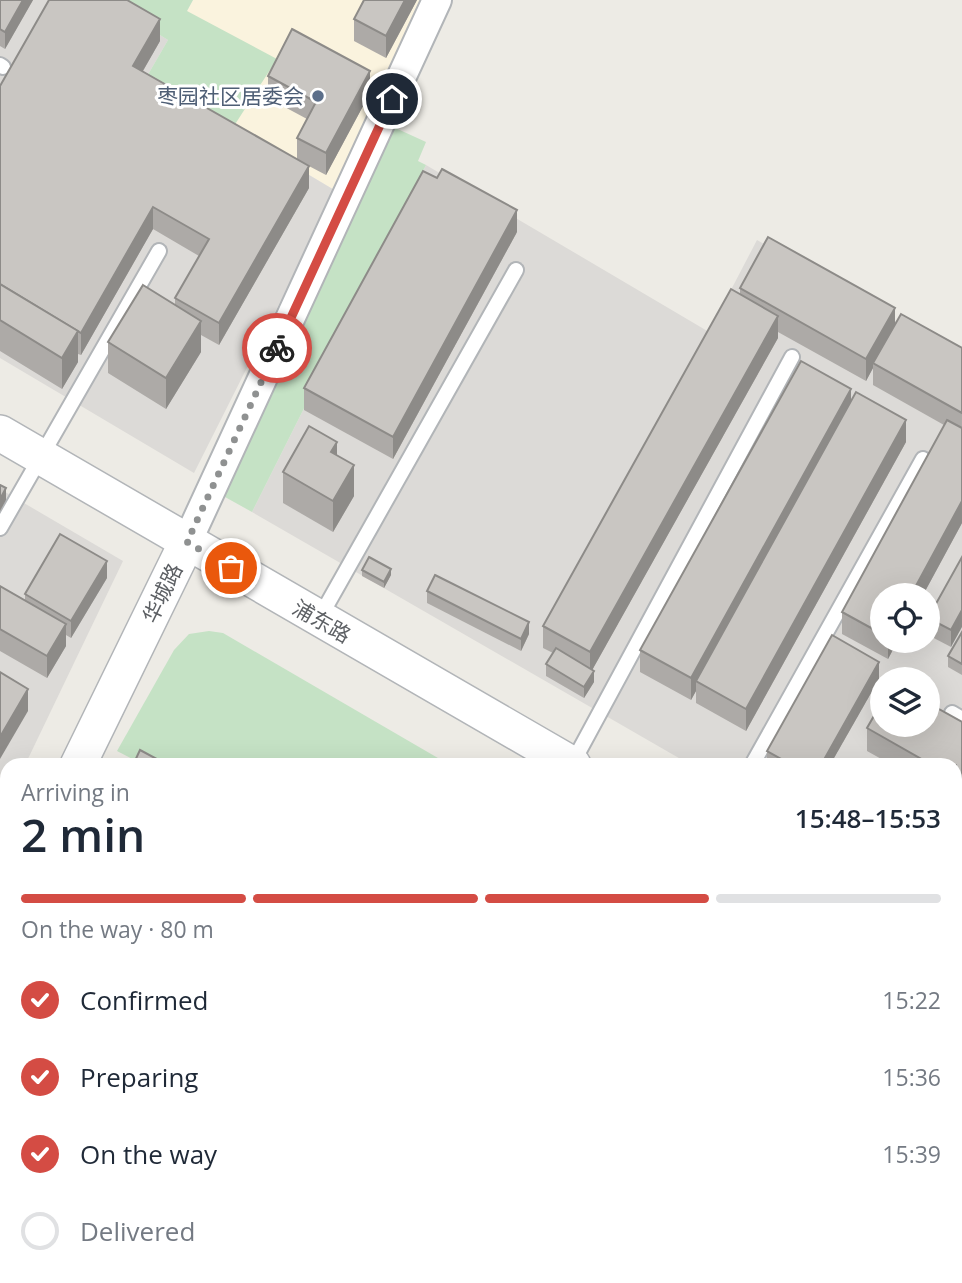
<!DOCTYPE html>
<meta charset="utf-8">
<style>
:root{--surface:#fff;--page:#f2f2f3;--text:#1f2937;--muted:#747a83;--line:#e0e1e3;--accent:#d44c44}
body{margin:0;font-family:"Open Sans","Noto Sans SC",sans-serif;background:var(--page);color:var(--text);height:100vh;display:flex;flex-direction:column;font-size:26px;white-space:nowrap}
*{box-sizing:border-box;margin:0}
p{font-size:23px;color:var(--muted)}
.icon{flex:none;width:38px;height:38px;fill:none;stroke:currentColor;stroke-width:2;stroke-linecap:round;stroke-linejoin:round}
.map{position:relative;flex:1;overflow:hidden}
.side{position:absolute;left:0px;top:758px;width:962px;height:527px;display:flex;flex-direction:column;background:var(--surface);border-radius:21px 21px 0 0;box-shadow:0 7px 28px #0002}
.side>*{flex:none}
.fabs{position:absolute;left:870px;top:583px;display:grid;gap:14px}
.fabs a{display:grid;place-items:center;width:70px;height:70px;border-radius:50%;background:var(--surface);box-shadow:0 7px 28px #0002;font-size:35px}
.pin{position:absolute;display:grid;place-items:center;width:60px;height:60px;color:#fff;margin:-30px;border:4px solid #fff;border-radius:50%;box-shadow:0 2px 7px #0007}
.courier{position:absolute;display:grid;place-items:center;width:70px;height:70px;margin:-35px;border:5px solid #d44c44;border-radius:50%;background:#fff;color:#222;box-shadow:0 2px 9px #0007}
.head em{font-style:normal;font-weight:600}
.head div{display:flex;flex-direction:column-reverse}
.head{display:flex;align-items:center;justify-content:space-between;height:119px;padding:0 21px}
h1{font-size:46px;font-weight:600;line-height:52px}
.bar{display:grid;grid-template-columns:repeat(4,1fr);gap:10px 7px;align-content:center;height:84px;padding:0 21px}
.bar i{height:9px;border-radius:5px;background:var(--line)}
.bar .on{background:var(--accent)}
.bar p{grid-column:span 4}
ol{padding:0 21px;list-style:none}
li{display:flex;align-items:center;gap:21px;height:77px}
li p{margin-inline-start:auto}
li .icon{padding:7px;border-radius:50%;background:var(--accent);color:#fff;stroke-width:4}
li:last-child{color:var(--muted)}
li i{width:38px;height:38px;border:4px solid var(--line);border-radius:50%}
.map>svg:first-child{display:block}
.commercial{fill:#faf3de}
.industrial{fill:#dcdad7;fill-rule:evenodd}
.green{fill:#c5e2c5}
.lines{fill:none;stroke-linecap:round;stroke-linejoin:round}
.service-casing{stroke:#b2b5b8;stroke-width:18}
.minor-casing{stroke:#b2b5b8;stroke-width:32}
.tertiary-casing{stroke:#b2b5b8;stroke-width:38}
.service{stroke:#fff;stroke-width:14}
.minor{stroke:#fff;stroke-width:28}
.tertiary{stroke:#fff;stroke-width:35}
.wall{fill:#adaaa7}
.shaded-wall{fill:#8d8b88}
.building{fill:#c9c6c2;stroke:#8d8b88;stroke-width:2}
.done{stroke:#8f9191;stroke-width:7;stroke-dasharray:0 12.6}
.route{stroke:#d44c44;stroke-width:9}
.service-dot{fill:#5c6f8a;stroke:#fff;stroke-width:2.5}
.labels{text-anchor:middle;dominant-baseline:central;stroke-width:6;stroke-linejoin:round;paint-order:stroke}
.service-label{font-size:21px;fill:#4e5e75;stroke:#fff;text-anchor:end}
.street-label{font-size:21px;fill:#5d6064;stroke:#fff}
</style>
<div class="map">
<svg width="962" height="1283" viewBox="0 0 962 1283">
<rect width="100%" height="100%" fill="#edebe5"/>
<!-- commercial -->
<g class="commercial">
<path d="M193 0H425L336 191 232 129 187 11Z"/>
<path d="M7 979V1278H565L562 1283H0V994Z"/>
</g>
<!-- industrial -->
<g class="industrial">
<path d="M0 0H103L168 40 146 78 336 191 194 473 0 358Z"/>
<path d="M426 165 709 332 757 240 962 360V916L956 913V765H691L252 512ZM882 595H928V640H882ZM882 679H928V724H882Z"/>
<path d="M0 489 123 561 25 765H7V803L0 817Z"/>
<path d="M956 1247 962 1251V1283H579L568 1278H956Z"/>
</g>
<!-- green -->
<g class="green">
<path d="M103 0H193L187 11 277 59 232 129 146 78 168 40Z"/>
<path d="M391 126 426 142 418 161 426 165 252 512 216 492Z"/>
<path d="M209 631 223 633 450 765H144L117 751 174 650 189 634Z"/>
</g>
<g class="lines">
<!-- service casing -->
<g class="service-casing">
<g id="service">
<path d="M0 65 3 67"/>
<path d="M0 528 159 251"/>
<path d="M320 617 516 270"/>
<path d="M952 713 962 719"/>
<path d="M572 764 792 357"/>
<path d="M752 765 923 459"/>
<path d="M956 874 962 878"/>
<path d="M956 923 962 911"/>
<path d="M279 1278 290 1283"/>
<path d="M651 1278 661 1283"/>
<path d="M922 1278 932 1283"/>
<path d="M210 1283 212 1278"/>
</g>
</g>
<!-- minor casing -->
<g class="minor-casing">
<path id="minor" d="M187 542 437 0"/>
</g>
<!-- tertiary casing -->
<g class="tertiary-casing">
<g id="tertiary">
<path d="M0 433 573 765"/>
<path d="M78 765 187 542"/>
<path d="M0 924 7 910"/>
<path d="M956 986 962 989"/>
</g>
</g>
<!-- service -->
<use href="#service" class="service"/>
<!-- minor -->
<use href="#minor" class="minor"/>
<!-- tertiary -->
<use href="#tertiary" class="tertiary"/>
</g>
<!-- wall -->
<g class="wall">
<path d="M0 0H33L5 49 0 46Z"/>
<path d="M417 0 386 58 354 41V19Z"/>
<path d="M160 41 143 71 297 160V138L307 119 268 98V76L370 93 326 175 307 165 309 188 219 345 201 335V352L166 409 108 373V342L175 305V298L199 256 153 229 81 355 78 354V362L62 389 0 351V86Z"/>
<path d="M517 232 393 459 304 410V388Z"/>
<path d="M740 288 895 325 962 348V523L923 595H882V640H898L888 659 842 634V612L944 425 873 385V368L866 381 778 332V338L592 670 594 682 584 698 546 676V664L553 653 543 648V626L740 294Z"/>
<path d="M851 401 906 442 746 731 696 703V691L691 700 640 672V650Z"/>
<path d="M283 472 354 496 333 532 283 503Z"/>
<path d="M962 557 951 647 928 635V618Z"/>
<path d="M362 570 391 575 384 588 362 576Z"/>
<path d="M107 578 71 638 66 635V646L47 678 0 651V586L25 600V594Z"/>
<path d="M427 591 529 634 521 651 427 603Z"/>
<path d="M962 632V675L948 667V656Z"/>
<path d="M879 679 830 765H767V751Z"/>
<path d="M962 722V804L956 800V765H892L867 751V728Z"/>
<path d="M7 1026V1054L5 1053V1030Z"/>
<path d="M0 1060 7 1063V1192L0 1189Z"/>
<path d="M956 1073 962 1076V1249L956 1245Z"/>
<path d="M123 1278H177L174 1283H135Z"/>
<path d="M306 1278H553L551 1283H317Z"/>
<path d="M607 1278H630L627 1283H618Z"/>
<path d="M675 1278H875L885 1283H684Z"/>
</g>
<!-- shaded-wall -->
<g class="shaded-wall">
<path d="M23 0H33L5 49V32Z"/>
<path d="M405 0H417L386 58V36Z"/>
<path d="M160 19V41L133 88V66Z"/>
<path d="M370 71V93L326 175V153Z"/>
<path d="M309 166V188L219 345V323Z"/>
<path d="M153 207V229L81 355V333Z"/>
<path d="M517 210V232L393 459V437Z"/>
<path d="M895 308V330L873 363V368L866 381V359Z"/>
<path d="M778 316V338L590 674V652Z"/>
<path d="M201 321V352L166 409V378Z"/>
<path d="M78 331V362L62 389V358Z"/>
<path d="M851 389V411L696 681V691L691 700V678Z"/>
<path d="M906 420V442L746 731V709Z"/>
<path d="M337 442V472L331 452Z"/>
<path d="M354 465V496L333 532V501Z"/>
<path d="M6 488V500L0 511V499Z"/>
<path d="M962 501V523L923 595H911Z"/>
<path d="M107 561V578L71 638V621Z"/>
<path d="M391 569V575L384 588V582Z"/>
<path d="M962 610V627L951 647V630Z"/>
<path d="M529 622V634L521 651V639Z"/>
<path d="M66 624V646L47 678V656Z"/>
<path d="M888 640H898L888 659Z"/>
<path d="M879 662V679L830 765H821Z"/>
<path d="M594 671V682L584 698V687Z"/>
<path d="M28 689V711L0 759V737Z"/>
<path d="M7 1104V1126L0 1141V1119Z"/>
<path d="M167 1278H177L174 1283H167Z"/>
<path d="M543 1278H553L551 1283H540Z"/>
<path d="M626 1278H630L627 1283H626Z"/>
</g>
<!-- building -->
<g class="building">
<path d="M0 0H23L5 32 0 29Z"/>
<path d="M49 0H127L160 19 133 66 309 166 219 323 175 298 209 239 153 207 81 333 0 284V86Z"/>
<path d="M364 0H405L386 36 354 19Z"/>
<path d="M292 29 370 71 326 153 297 138 316 102 268 76Z"/>
<path d="M442 169 517 210 393 437 304 388 423 171 437 178Z"/>
<path d="M768 237 895 308 866 359 740 288Z"/>
<path d="M0 284 78 331 62 358 0 320Z"/>
<path d="M143 285 201 321 166 378 108 342Z"/>
<path d="M731 289 778 316 590 652 543 626Z"/>
<path d="M901 314 962 348V413L873 363Z"/>
<path d="M801 361 851 389 691 678 640 650Z"/>
<path d="M856 392 906 420 746 709 696 681Z"/>
<path d="M947 420 962 428V501L911 595H882V634L842 612Z"/>
<path d="M309 426 337 442 331 452 354 465 333 501 283 472Z"/>
<path d="M0 485 6 488 0 499Z"/>
<path d="M60 534 107 561 71 621 25 594Z"/>
<path d="M369 557 391 569 384 582 362 570Z"/>
<path d="M962 557V610L951 630 928 618Z"/>
<path d="M435 575 529 622 521 639 427 591Z"/>
<path d="M0 586 66 624 47 656 0 629Z"/>
<path d="M962 632V664L948 656Z"/>
<path d="M832 635 879 662 821 765H792L767 751Z"/>
<path d="M556 648 594 671 584 687 546 664Z"/>
<path d="M0 672 28 689 0 737Z"/>
<path d="M882 702V724H928V703L962 722V781L956 778V765H932L867 728Z"/>
<path d="M140 750 168 765H133Z"/>
<path d="M0 1060 7 1063V1104L0 1119Z"/>
<path d="M956 1073 962 1076V1226L956 1223Z"/>
<path d="M3 1119 7 1121V1170L0 1167V1126Z"/>
<path d="M0 1220 7 1224V1278H120L131 1283H0Z"/>
<path d="M212 1278H254L266 1283H210Z"/>
<path d="M351 1278H543L540 1283H362Z"/>
<path d="M713 1278H875L885 1283H722Z"/>
</g>
<g class="lines">
<!-- done -->
<path class="done" d="M231 568 187 542 277 348"/>
<!-- route -->
<path class="route" d="M277 348 392 99"/>
</g>
<!-- markers -->
<circle class="service-dot" cx="318" cy="96" r="7"/>
<g class="labels">
<!-- service labels -->
<g class="service-label">
<text x="304" y="96">枣园社区居委会</text>
</g>
<!-- street labels -->
<g class="street-label">
<text transform="translate(162 593) rotate(-64)">华城路</text>
<text transform="translate(322 621) rotate(30)">浦东路</text>
</g>
</g>
</svg>
<div class="fabs">
<a><svg class="icon" aria-label="locate" viewBox="0 0 24 24"><circle cx="12" cy="12" r="6"/><path d="M12 2v4M12 18v4M2 12h4M18 12h4"/></svg></a>
<a><svg class="icon" aria-label="layers" viewBox="0 0 24 24"><path d="M12 4l9 5-9 5-9-5zM3 14l9 5 9-5"/></svg></a>
</div>
<div class="pin" style="left:231px;top:568px;background:#ea580c"><svg class="icon" aria-label="bag" viewBox="0 0 24 24"><path d="M5 8h14l-1 12H6zM9 8a3 3 0 0 1 6 0"/></svg></div>
<div class="pin" style="left:392px;top:99px;background:#1f2937"><svg class="icon" aria-label="home" viewBox="0 0 24 24"><path d="M3 11l9-7 9 7M6 9v11h12V9"/></svg></div>
<div class="courier" style="left:277px;top:348px"><svg class="icon" aria-label="bike" viewBox="0 0 24 24"><circle cx="6" cy="16" r="4"/><circle cx="18" cy="16" r="4"/><path d="M6 16l4-8h5l3 8M10 8l3 8H6M13 5h3"/></svg></div>
<section class="side">
<div class="head"><div><h1>2 min</h1><p>Arriving in</p></div><em>15:48–15:53</em></div>
<div class="bar"><i class="on"></i><i class="on"></i><i class="on"></i><i></i><p>On the way · 80 m</p></div>
<ol>
<li><svg class="icon" aria-label="check" viewBox="0 0 24 24"><path d="M5 12l5 5 9-10"/></svg>Confirmed<p>15:22</p></li>
<li><svg class="icon" aria-label="check" viewBox="0 0 24 24"><path d="M5 12l5 5 9-10"/></svg>Preparing<p>15:36</p></li>
<li><svg class="icon" aria-label="check" viewBox="0 0 24 24"><path d="M5 12l5 5 9-10"/></svg>On the way<p>15:39</p></li>
<li><i></i>Delivered</li>
</ol>
</section>
</div>
